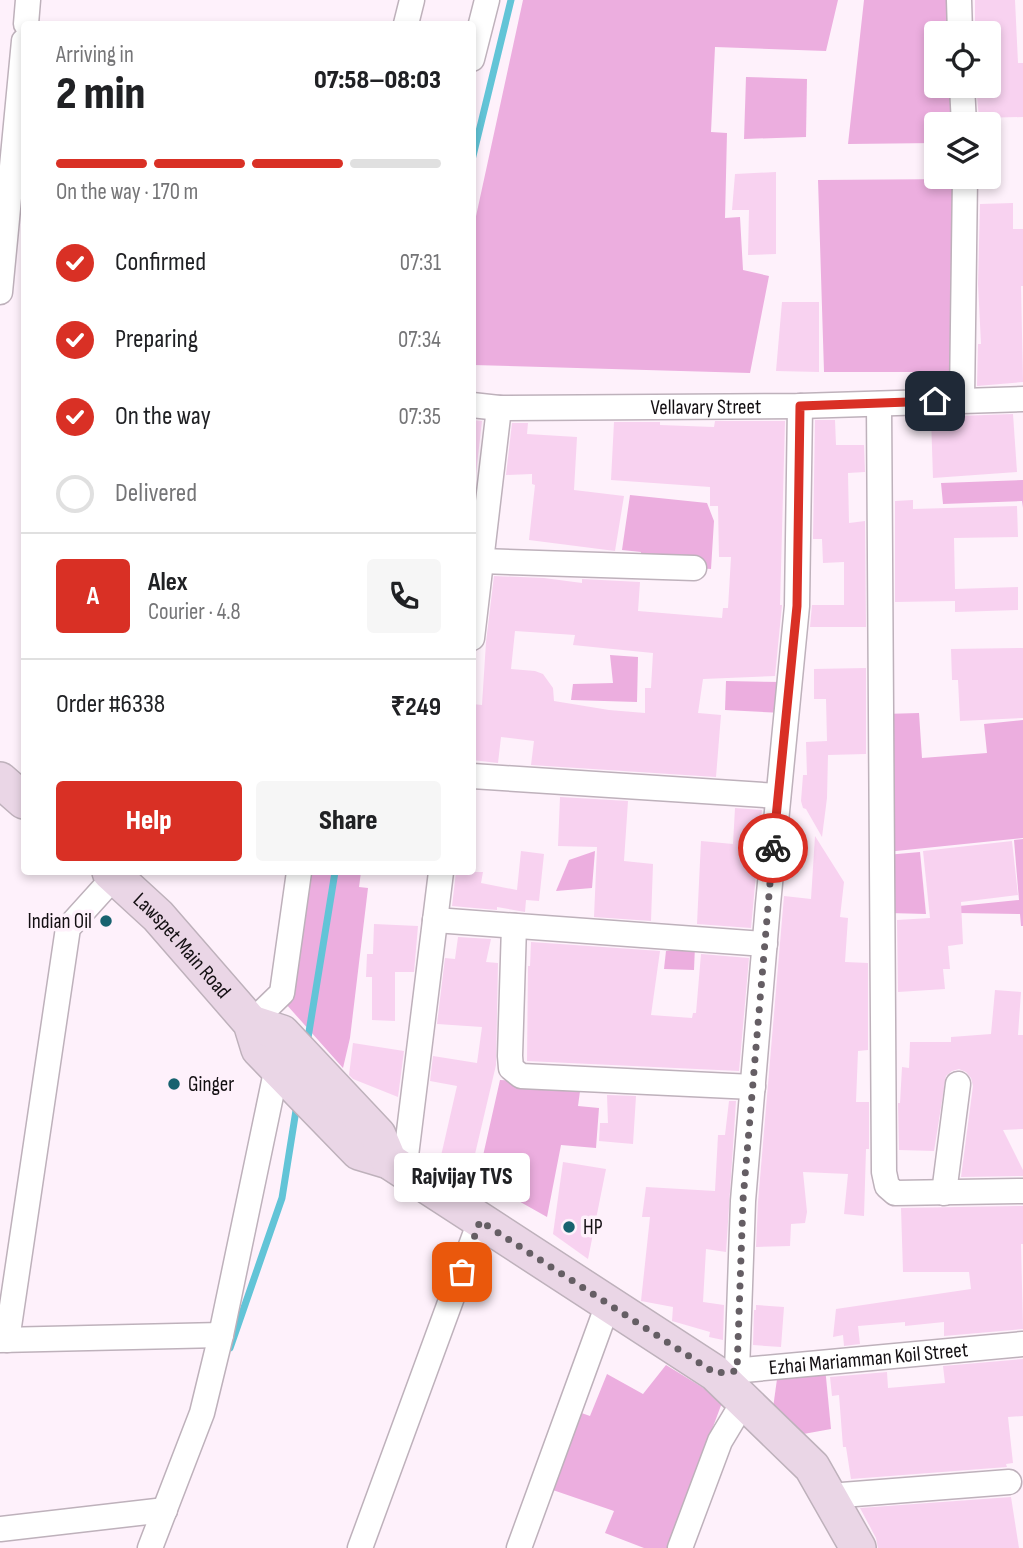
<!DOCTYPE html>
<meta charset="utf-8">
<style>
:root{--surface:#fff;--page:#f6f6f6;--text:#202124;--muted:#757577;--line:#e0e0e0;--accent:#d93025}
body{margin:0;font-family:"Sofia Sans Condensed",sans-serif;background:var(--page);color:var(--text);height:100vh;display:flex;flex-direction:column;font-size:26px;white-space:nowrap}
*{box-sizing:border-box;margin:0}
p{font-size:23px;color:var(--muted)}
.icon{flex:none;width:38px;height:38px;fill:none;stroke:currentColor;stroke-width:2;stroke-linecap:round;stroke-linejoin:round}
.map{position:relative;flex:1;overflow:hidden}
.drawer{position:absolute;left:21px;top:21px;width:455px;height:854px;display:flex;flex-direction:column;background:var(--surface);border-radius:7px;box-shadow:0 4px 10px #0003}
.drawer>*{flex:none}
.tools{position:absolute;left:924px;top:21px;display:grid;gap:14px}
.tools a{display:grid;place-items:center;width:77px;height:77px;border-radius:7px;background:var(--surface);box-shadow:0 4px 10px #0003;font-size:35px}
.pin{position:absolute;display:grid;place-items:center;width:60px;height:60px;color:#fff;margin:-30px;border-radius:14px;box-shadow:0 4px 10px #0006}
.courier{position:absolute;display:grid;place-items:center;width:70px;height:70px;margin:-35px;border:5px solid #d93025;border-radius:50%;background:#fff;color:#222;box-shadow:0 2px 9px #0007}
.bubble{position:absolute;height:49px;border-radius:7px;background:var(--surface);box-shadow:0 4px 10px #0003;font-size:23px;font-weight:800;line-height:49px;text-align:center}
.overview em{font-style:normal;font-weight:800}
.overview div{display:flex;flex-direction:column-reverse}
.overview{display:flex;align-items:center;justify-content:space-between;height:119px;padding:0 35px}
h1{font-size:46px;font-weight:800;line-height:52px}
.bar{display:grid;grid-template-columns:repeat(4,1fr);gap:10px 7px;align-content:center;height:84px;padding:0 35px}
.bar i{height:9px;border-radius:5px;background:var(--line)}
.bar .on{background:var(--accent)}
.bar p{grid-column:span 4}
.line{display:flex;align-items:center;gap:18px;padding:0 35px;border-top:2px solid var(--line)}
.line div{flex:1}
.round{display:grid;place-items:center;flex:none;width:74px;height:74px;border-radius:7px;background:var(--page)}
ol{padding:0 35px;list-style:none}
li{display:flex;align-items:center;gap:21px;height:77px}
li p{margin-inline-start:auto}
li .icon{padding:7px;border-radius:50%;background:var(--accent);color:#fff;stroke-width:4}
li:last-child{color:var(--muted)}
li i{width:38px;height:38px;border:4px solid var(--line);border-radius:50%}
.cta{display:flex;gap:14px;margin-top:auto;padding:14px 35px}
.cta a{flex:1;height:80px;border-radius:7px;background:var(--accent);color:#fff;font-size:28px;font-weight:800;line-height:80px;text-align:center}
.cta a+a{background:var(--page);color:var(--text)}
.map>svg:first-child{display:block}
.forest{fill:#ecaedf}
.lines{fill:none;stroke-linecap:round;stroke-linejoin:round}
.stream{stroke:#62c4d7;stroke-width:7}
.building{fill:#f8d2f0;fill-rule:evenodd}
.street-casing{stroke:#beb1bb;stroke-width:27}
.secondary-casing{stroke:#beb1bb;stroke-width:38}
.street{stroke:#fff;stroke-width:24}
.secondary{stroke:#ead6e6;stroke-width:35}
.done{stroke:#655e64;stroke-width:7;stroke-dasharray:0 12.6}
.route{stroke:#d93025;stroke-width:9}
.poi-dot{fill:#17626f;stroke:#fef1fb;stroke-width:2.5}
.labels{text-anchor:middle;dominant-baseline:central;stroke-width:7;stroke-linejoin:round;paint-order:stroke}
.street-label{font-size:21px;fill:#130f12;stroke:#fef1fb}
.poi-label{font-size:21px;fill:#130f12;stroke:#fef1fb;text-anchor:start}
</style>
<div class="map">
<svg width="1023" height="1548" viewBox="0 0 1023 1548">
<rect width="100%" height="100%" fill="#fef1fb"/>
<!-- forest -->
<g class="forest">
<path d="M523 0H838L826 51 715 47 711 132 727 133 725 218 740 217 743 270 769 276 750 373 473 365V230Z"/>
<path d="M864 0H949V33H936V86H951L952 124H936V143L848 144Z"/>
<path d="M746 77 807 79 806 137 744 139Z"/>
<path d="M957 179V372H824L818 180Z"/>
<path d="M1023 480V508L1022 501 943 504 941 483Z"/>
<path d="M630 495 707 503 714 521 711 569 641 564V552L622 550Z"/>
<path d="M610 655 638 657 637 702 571 700 573 684 613 683Z"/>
<path d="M726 681 783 682V713L725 710Z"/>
<path d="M919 713 922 758 987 753 984 724 1023 720V838L886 852 884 714Z"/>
<path d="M1023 839V926H1021L1020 914 959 913V906L1019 900 1014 840Z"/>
<path d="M595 851 592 888 556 891 569 860Z"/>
<path d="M920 852 926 914 889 913 886 855Z"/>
<path d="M307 872H361L359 887 368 888 350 1038 343 1068 286 1004Z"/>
<path d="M695 946 694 970 664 969 666 951Z"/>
<path d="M500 1080 581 1084 578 1106 599 1108 596 1148 561 1145 547 1217 478 1178Z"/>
<path d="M666 1365 723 1400 668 1548H644L605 1533 614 1511 547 1488 573 1410 590 1416 607 1374 643 1394Z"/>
<path d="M825 1367 831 1429 798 1435 773 1408 778 1372Z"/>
</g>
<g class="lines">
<!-- stream -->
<g class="stream">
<path d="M472 160 511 0"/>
<path d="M307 1044 335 872"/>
<path d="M230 1348 282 1198 297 1104"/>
</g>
</g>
<!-- building -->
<g class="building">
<path d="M975 0H1015L1018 63H1023V117L979 118 977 96H989V33H975Z"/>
<path d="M776 172V254L748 255 749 210H732L735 174Z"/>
<path d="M1013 203V229H1023V286H1021L1023 382 977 386 978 344H981L978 284 980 204Z"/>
<path d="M782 302H819V372L776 371Z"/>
<path d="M1013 414 1017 472 933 478 931 417Z"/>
<path d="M472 420 482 421 476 474 472 473Z"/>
<path d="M815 420H835L836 445H864L865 472 848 473 849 523 865 521 866 627H810L812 605H844V562L823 563 822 539H813Z"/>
<path d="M715 421H785L780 605H782L775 676 703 679 698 713 721 715 716 777 531 765 534 741 501 737 498 763 472 760V704L482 705 486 642 494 576 544 578 582 583V579L640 582 638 611 722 618 723 608H728L731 557H719L718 506H710V487L611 480 614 422H660V425L714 427ZM515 631 575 635 573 645 653 653 651 688H645V713L609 710 554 701 553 688 543 674 535 671 511 669Z"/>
<path d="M512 423H528L527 434 577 437 574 490 624 496 615 551 529 540 535 485 532 484V474L506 475Z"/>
<path d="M913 500V509L1017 506 1018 537 954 538 955 589 1018 587V610L955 612V601L895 602V501Z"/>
<path d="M1023 648V718L960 721 958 680H952L951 649Z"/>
<path d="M866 668V754L828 755 827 798 822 837 806 809 803 808 801 801 803 775H807L806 742 827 741 826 699H814V669Z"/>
<path d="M560 797 628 801 624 861 653 864 651 921 594 917 597 847 558 846Z"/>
<path d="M735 808 762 810 751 928 697 924 701 841 733 844Z"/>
<path d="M815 836 844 882 840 917 848 918 845 962 868 963V1050L858 1051 856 1102H869V1149H866L864 1216 844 1214 848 1174 803 1172 807 1212 805 1223 791 1224 790 1246 756 1247 758 1202 784 896 811 899Z"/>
<path d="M1012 841 1018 895 961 902 963 944 948 946 950 969H943L945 989 898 992 897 920 930 918 923 851Z"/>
<path d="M521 851 544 854 539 901 526 900 525 912 497 907V910L452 906 456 872H483L481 883 517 890Z"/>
<path d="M374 924 418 926 414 972H395V1021L372 1020V977H366L367 954H373Z"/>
<path d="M458 937 491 939 486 962 498 963 496 1065 467 1188 438 1169 457 1086 430 1081 433 1056 477 1063 482 1027 437 1024 445 958 455 959Z"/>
<path d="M531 942 660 951 651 1015 692 1018 693 1013H696L701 954 749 958 739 1071 527 1061 528 966H530Z"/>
<path d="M995 990 1021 992 1018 1035H1023V1129L1003 1130 1023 1170V1176L961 1177 973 1086 971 1078 966 1072 959 1069 952 1071 946 1076 934 1151 899 1150 898 1103H900L902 1067 909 1068 910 1042H951V1037L991 1034Z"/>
<path d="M353 1043 404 1051 398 1097 353 1079 349 1075Z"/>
<path d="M607 1095 636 1096 633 1144 599 1141 600 1123H608Z"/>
<path d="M729 1101H736L726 1252 706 1249 703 1302 724 1305 723 1340 709 1337 710 1332 672 1321 673 1307 641 1301 650 1217H642L646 1187 715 1191 718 1135H725Z"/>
<path d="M563 1162 606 1169 588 1259 553 1234Z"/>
<path d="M1023 1206V1244H1021L1023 1329 944 1336V1322L905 1326V1322L858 1326 860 1344 844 1346 843 1335 833 1337 836 1309 971 1289 969 1272H903L901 1208Z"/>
<path d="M756 1305 784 1307 781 1347 753 1345 754 1310H756Z"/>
<path d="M1023 1359V1416L1008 1417 1013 1463 1006 1464 1007 1467 851 1479 846 1447H843L839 1395 832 1396 830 1377 887 1372 888 1388 945 1383 943 1366Z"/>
<path d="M1011 1497 1019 1548H878L876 1538 860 1508Z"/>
</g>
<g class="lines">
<!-- street casing -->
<g class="street-casing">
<g id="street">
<path d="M959 0 960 33"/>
<path d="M26 24 28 0"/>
<path d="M406 24 412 0"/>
<path d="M472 59 487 0"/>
<path d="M962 86 964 124"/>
<path d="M0 292 24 41"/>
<path d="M962 400 965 177"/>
<path d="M879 404 884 1172 887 1186 895 1193 1023 1191"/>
<path id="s1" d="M472 405 499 408 800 406 1023 399"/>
<path d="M481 561 694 568"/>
<path d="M472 638 499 408"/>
<path d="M472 776 778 796"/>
<path d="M435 920 765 944"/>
<path d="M514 926 510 1056 511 1068 521 1076 753 1087"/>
<path d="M251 1023 282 993 299 872"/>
<path d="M404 1172 441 872"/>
<path d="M944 1193 958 1084"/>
<path d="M0 1340 221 1335"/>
<path d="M7 1340 68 928 115 876"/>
<path d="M737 1371 743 1201 768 904 797 606 800 406"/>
<path id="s2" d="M722 1372 1023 1344"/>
<path d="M829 1496 1009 1482"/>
<path d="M0 1529 165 1510"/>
<path d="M150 1548 202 1413 221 1335 277 1067"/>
<path d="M360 1548 480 1221"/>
<path d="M519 1548 608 1304"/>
<path d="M680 1548 720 1441 744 1401"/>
</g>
</g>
<!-- secondary casing -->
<g class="secondary-casing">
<g id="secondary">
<path d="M0 780 24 801"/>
<path id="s3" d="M110 872 158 916 251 1023 259 1049 359 1152 389 1161 715 1373 812 1467 858 1548"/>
<path d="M251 1023 282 1033 378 1135 389 1161"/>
</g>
</g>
<!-- street -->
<use href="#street" class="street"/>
<!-- secondary -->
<use href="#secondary" class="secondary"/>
</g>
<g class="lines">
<!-- done -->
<path class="done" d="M462 1272 480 1221 715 1373 737 1371 743 1200 773 848"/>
<!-- route -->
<path class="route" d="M773 848 797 606 800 406 935 401"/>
</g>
<!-- markers -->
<g class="poi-dot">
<circle cx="106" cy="921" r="7"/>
<circle cx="174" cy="1084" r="7"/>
<circle cx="569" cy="1227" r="7"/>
</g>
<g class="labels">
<!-- street labels -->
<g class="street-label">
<text stroke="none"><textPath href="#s1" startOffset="234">Vellavary Street</textPath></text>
<text stroke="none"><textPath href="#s3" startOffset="103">Lawspet Main Road</textPath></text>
<text stroke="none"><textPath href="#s2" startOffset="147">Ezhai Mariamman Koil Street</textPath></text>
</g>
<!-- poi labels -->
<g class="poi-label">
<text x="92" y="921" text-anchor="end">Indian Oil</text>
<text x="188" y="1084">Ginger</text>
<text x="583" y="1227">HP</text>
</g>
</g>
</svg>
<div class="tools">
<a><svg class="icon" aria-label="locate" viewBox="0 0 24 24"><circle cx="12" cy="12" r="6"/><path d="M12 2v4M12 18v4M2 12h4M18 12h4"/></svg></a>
<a><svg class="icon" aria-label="layers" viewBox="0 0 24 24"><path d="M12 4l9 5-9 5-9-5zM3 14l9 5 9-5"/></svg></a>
</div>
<div class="pin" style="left:462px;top:1272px;background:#ea580c"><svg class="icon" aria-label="bag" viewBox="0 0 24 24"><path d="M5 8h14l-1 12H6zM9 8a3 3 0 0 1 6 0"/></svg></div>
<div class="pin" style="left:935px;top:401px;background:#1f2937"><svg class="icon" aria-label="home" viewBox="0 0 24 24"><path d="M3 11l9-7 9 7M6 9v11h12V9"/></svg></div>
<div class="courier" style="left:773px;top:848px"><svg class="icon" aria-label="bike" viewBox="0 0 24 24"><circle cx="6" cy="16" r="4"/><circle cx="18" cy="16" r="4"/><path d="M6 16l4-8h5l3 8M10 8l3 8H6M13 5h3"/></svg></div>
<div class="bubble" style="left:394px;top:1153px;width:136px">Rajvijay TVS</div>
<section class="drawer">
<div class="overview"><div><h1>2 min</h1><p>Arriving in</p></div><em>07:58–08:03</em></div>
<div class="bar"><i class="on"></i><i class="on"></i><i class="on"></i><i></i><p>On the way · 170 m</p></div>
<ol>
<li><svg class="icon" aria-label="check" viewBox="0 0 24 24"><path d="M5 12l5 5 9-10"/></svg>Confirmed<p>07:31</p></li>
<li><svg class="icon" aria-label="check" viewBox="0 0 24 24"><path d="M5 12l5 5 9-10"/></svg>Preparing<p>07:34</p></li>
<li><svg class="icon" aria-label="check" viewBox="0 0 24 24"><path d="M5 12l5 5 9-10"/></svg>On the way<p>07:35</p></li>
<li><i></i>Delivered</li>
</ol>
<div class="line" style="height:126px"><b class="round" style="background:var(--accent);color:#fff">A</b><div><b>Alex</b><p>Courier · 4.8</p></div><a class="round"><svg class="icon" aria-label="phone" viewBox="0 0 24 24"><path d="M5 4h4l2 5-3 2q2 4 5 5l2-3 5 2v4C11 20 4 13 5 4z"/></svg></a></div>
<div class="line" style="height:91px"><div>Order #6338</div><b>₹249</b></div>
<div class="cta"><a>Help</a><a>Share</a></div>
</section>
</div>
